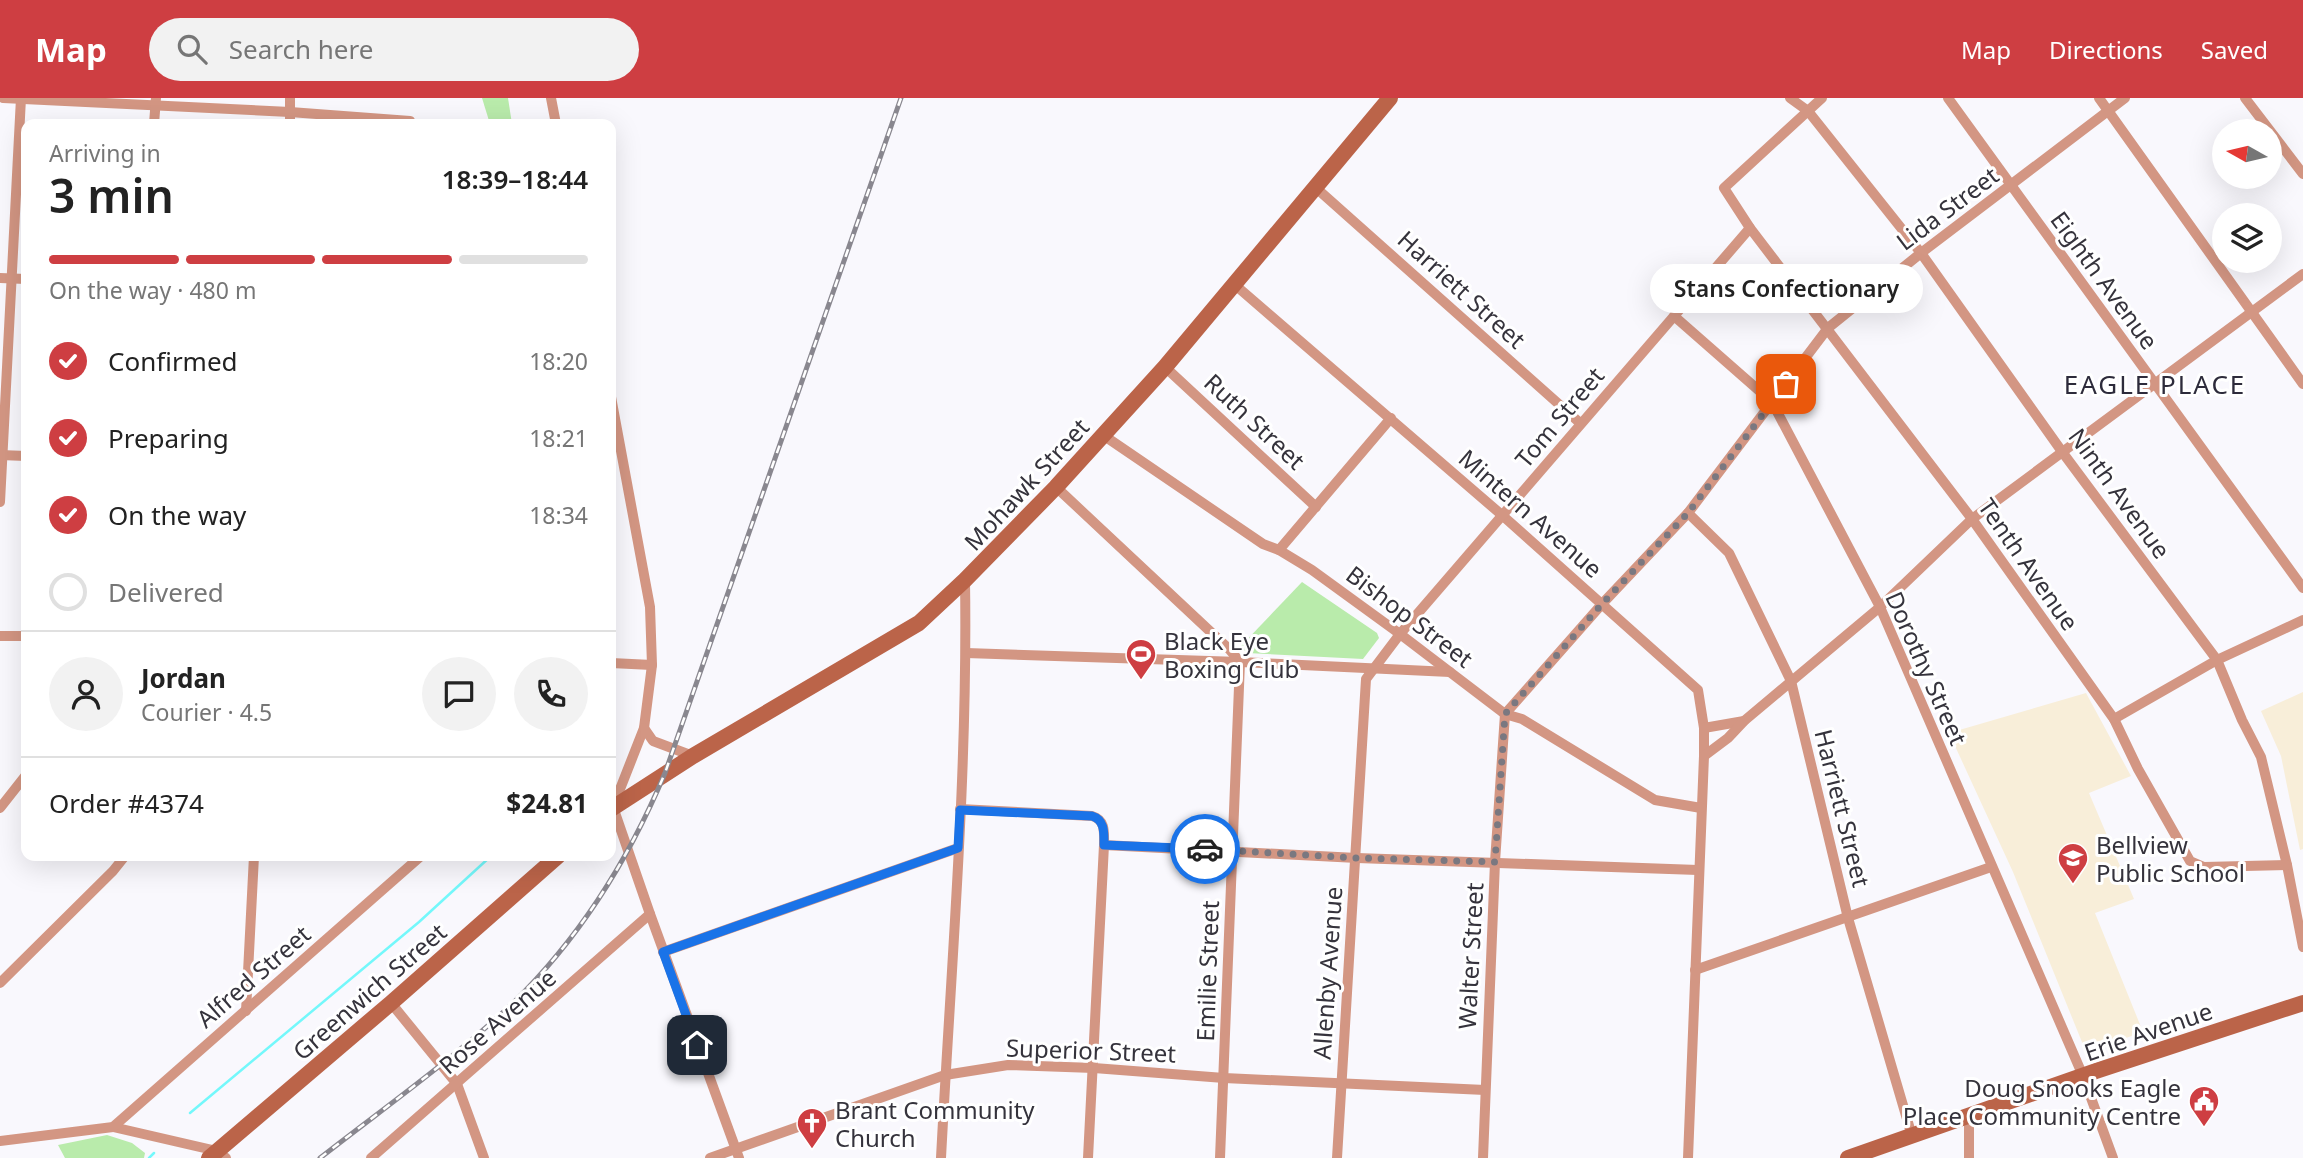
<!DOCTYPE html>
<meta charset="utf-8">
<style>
:root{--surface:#fff;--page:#f2f2f2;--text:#222;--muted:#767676;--line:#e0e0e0;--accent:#ce3e42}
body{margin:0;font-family:"Noto Sans",sans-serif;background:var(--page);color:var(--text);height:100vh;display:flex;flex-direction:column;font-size:26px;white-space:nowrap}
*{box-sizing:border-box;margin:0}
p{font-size:23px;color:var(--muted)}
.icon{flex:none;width:38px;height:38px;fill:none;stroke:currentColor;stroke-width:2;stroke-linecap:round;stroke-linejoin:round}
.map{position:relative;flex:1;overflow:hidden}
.details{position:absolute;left:21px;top:21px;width:595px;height:742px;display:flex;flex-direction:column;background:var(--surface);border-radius:14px;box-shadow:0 7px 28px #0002}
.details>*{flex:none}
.needle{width:46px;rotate:278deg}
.buttons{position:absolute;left:2212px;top:21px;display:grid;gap:14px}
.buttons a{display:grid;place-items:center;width:70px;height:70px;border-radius:50%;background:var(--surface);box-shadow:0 7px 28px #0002;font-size:35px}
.pin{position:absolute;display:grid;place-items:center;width:60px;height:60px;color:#fff;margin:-30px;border-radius:14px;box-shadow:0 4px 10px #0006}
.courier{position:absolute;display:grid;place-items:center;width:70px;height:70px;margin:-35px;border:5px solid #1a73e8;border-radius:50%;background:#fff;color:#222;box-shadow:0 2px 9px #0007}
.bubble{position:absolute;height:49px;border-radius:24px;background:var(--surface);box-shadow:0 7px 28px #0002;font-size:23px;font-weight:600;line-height:49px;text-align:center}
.headline em{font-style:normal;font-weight:600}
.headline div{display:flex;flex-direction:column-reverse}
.headline{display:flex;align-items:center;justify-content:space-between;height:119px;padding:0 28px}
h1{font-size:46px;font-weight:600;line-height:52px}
.bar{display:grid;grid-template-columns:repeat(4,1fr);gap:10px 7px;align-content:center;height:84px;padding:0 28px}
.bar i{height:9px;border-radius:5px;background:var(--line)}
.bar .on{background:var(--accent)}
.bar p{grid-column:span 4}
.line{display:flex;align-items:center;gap:18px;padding:0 28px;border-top:2px solid var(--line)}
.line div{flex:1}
.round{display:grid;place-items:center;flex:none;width:74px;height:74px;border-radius:37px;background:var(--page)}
ol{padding:0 28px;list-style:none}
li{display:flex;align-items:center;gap:21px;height:77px}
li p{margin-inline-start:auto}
li .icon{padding:7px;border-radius:50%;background:var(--accent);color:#fff;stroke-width:4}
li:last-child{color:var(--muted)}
li i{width:38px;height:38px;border:4px solid var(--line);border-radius:50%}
header{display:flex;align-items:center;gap:42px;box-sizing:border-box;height:98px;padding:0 35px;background:var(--accent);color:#fff}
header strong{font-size:33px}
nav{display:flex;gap:38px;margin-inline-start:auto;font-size:24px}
.search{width:490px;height:63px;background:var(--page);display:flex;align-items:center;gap:18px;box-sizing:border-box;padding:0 24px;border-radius:38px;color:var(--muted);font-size:26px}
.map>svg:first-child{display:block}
.education{fill:#f8eed9}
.green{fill:#b9ebab}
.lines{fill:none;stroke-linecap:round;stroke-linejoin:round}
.stream{stroke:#74f8fb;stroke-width:2.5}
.street{stroke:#d39683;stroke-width:10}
.secondary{stroke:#bb6449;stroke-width:16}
.rail-casing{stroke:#89878f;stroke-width:5}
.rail{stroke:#fff;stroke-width:2.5;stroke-dasharray:8;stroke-linecap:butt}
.done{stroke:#7a7880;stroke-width:7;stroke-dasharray:0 12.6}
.route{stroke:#1a73e8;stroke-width:9}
.labels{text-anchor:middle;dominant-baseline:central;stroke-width:6;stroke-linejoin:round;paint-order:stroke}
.street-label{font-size:24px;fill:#35333c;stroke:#fff}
.poi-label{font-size:24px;fill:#35333c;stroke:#fff;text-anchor:start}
.neighbourhood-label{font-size:26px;letter-spacing:2px;fill:#2d2b3b;stroke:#fff}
</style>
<header>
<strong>Map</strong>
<div class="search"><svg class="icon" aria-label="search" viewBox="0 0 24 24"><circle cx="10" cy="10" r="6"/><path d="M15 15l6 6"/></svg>Search here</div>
<nav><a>Map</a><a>Directions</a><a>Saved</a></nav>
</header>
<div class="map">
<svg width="2303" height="1060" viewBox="0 0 2303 1060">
<rect width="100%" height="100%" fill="#f9f8fd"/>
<!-- education -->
<g class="education">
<path d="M2303 594V751L2300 752 2281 658 2261 613Z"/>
<path d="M2086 595 2131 678 2089 695 2134 801 2095 815 2143 934 2086 954 2013 774 1949 635Z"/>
</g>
<!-- green -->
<g class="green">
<path d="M482 0H508L512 26H490Z"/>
<path d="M1302 484 1377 535 1379 540 1363 561 1247 555 1240 549Z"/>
<path d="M107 1037 132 1045 145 1055 144 1060H65L58 1047Z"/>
</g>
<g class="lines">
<!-- stream -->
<g class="stream">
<path d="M611 516 612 563"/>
<path d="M611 604 612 569"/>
<path d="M190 1015 419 824 491 758"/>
<path d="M149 1060 154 1055"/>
</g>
<!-- street -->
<g class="street">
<path d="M3 0 290 14 410 23V26"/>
<path d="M551 0 556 26"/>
<path d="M1790 0 1808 13 1921 155 2063 355 2217 562 2242 622 2261 659 2287 767 2303 849"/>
<path d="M1822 0 1724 90 1750 130 1972 421 2114 621 2138 671 2190 763 2204 769 2287 767"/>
<path d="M1948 0 2303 490"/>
<path d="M2099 0 2303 286"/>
<path d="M2245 0 2303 76"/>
<path d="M154 26 156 0"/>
<path d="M290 26V0"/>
<path d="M1315 89 1580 325"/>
<path d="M0 180 26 181"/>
<path d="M1234 186 1503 418 1698 592 1704 630V658L1688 1060"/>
<path d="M1674 218 1772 304 1880 509 2083 978 2113 1060"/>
<path d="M1165 269 1316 409"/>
<path d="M611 299 650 509 652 567 644 630 613 709 650 816 739 1060"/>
<path d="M1103 337 1263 446 1279 452 1312 472 1400 536 1505 616 1522 621 1655 702 1701 710"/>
<path d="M0 357 26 358"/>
<path d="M1056 389 1230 552 1240 564 1220 1060"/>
<path d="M0 404 21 0"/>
<path d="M1688 415 1729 455 1791 583 1848 820 1912 1038"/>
<path d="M1279 452 1391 320"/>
<path d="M0 538H26"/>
<path d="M966 555 1240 564 1450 574"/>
<path d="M611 565 652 567"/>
<path d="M1505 616 1602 506 1688 415 1828 230 1921 155 2125 0"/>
<path d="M2114 621 2217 562 2303 522"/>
<path d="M644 630 653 643 693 658"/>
<path d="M1704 630 1744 623"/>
<path d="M1704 658 1728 640 1744 623 1880 509 1972 421 2303 176"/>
<path d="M0 710 26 677"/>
<path d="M960 711 1092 718C1106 722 1104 735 1104 747L1088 1060"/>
<path d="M1104 747 1357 760 1698 772"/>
<path d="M663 854 958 750"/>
<path d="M1695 872 1991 769"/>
<path d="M0 885 113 773 125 758"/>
<path d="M391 905 457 986 484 1060"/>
<path d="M246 913 254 758"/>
<path d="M1969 1018V1060"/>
<path d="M113 1029 217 1053 226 1060"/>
<path d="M0 1043 113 1029 421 758"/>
<path d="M371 1060 650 816"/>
<path d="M710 1060 945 977 1008 967 1094 970 1224 980 1485 992"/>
<path d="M941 1060C951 868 968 675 965 482"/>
<path d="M1337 1060 1366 581 1400 536 1750 130"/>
<path d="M1483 1060 1495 764 1505 616"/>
</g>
<!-- secondary -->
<g class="secondary">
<path d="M611 711 693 658 919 525 965 482 1056 389 1165 269 1390 0"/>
<path d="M209 1060 391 905 558 758"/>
<path d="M1848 1060 2096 973 2303 905"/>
</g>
<!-- rail casing -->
<g class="rail-casing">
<path id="rail" d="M320 1060C384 1010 452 962 512 906 579 841 629 761 665 675L901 0"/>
</g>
<!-- rail -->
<use href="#rail" class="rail"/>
</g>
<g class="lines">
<!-- done -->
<path class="done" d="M1205 751 1357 760 1495 764 1505 616 1602 506 1688 415 1786 286"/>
<!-- route -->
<path class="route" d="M697 947 663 854 958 750 960 712 1092 718C1105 722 1104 735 1104 747L1205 751"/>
</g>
<!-- icons -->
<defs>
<g id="stadium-pin" transform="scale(1.575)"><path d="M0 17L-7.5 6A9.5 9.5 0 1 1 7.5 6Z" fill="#ce3e42" stroke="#fff"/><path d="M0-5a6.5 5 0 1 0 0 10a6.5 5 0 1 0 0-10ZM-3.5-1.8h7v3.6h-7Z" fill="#fff"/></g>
<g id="school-pin" transform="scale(1.575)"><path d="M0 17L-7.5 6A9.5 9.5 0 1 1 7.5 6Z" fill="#ce3e42" stroke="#fff"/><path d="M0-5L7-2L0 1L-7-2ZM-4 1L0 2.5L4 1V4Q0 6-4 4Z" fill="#fff"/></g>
<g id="civic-pin" transform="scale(1.575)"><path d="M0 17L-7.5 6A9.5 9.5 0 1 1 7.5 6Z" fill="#ce3e42" stroke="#fff"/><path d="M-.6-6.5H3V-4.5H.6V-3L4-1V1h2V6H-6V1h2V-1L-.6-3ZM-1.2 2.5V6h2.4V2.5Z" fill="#fff"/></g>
<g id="church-pin" transform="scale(1.575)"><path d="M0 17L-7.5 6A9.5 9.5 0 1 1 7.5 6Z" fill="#ce3e42" stroke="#fff"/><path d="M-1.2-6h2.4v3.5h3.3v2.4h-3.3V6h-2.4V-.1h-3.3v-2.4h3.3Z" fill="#fff"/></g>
</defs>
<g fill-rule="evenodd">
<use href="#stadium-pin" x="1141" y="556"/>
<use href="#school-pin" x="2073" y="760"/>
<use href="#civic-pin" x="2204" y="1003"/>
<use href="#church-pin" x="812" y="1025"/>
</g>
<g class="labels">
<!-- street labels -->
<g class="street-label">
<text transform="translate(1947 110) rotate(-37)">Lida Street</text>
<text transform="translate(2105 182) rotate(54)">Eighth Avenue</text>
<text transform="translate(1462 191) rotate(42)">Harriett Street</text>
<text transform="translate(1559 319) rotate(-50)">Tom Street</text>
<text transform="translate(1255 323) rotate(43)">Ruth Street</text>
<text transform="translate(1026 386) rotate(-47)">Mohawk Street</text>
<text transform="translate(2120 395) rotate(54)">Ninth Avenue</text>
<text transform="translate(1531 415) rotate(41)">Mintern Avenue</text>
<text transform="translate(2029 466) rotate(55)">Tenth Avenue</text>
<text transform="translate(1410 518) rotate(37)">Bishop Street</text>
<text transform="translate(1927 570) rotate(66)">Dorothy Street</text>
<text transform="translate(1843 710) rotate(76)">Harriett Street</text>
<text transform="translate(1470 858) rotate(-87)">Walter Street</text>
<text transform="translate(1207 873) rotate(-88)">Emilie Street</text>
<text transform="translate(1327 875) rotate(-86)">Allenby Avenue</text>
<text transform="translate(253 878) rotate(-41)">Alfred Street</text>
<text transform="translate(369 893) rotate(-41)">Greenwich Street</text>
<text transform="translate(497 923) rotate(-41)">Rose Avenue</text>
<text transform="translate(2148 933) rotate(-19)">Erie Avenue</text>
<text transform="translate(1091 952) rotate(2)">Superior Street</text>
</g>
<!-- poi labels -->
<g class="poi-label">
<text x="1164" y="542">Black Eye<tspan x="1164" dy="28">Boxing Club</tspan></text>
<text x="2096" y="746">Bellview<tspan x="2096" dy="28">Public School</tspan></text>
<text x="2181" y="989" text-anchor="end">Doug Snooks Eagle<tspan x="2181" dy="28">Place Community Centre</tspan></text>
<text x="835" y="1011">Brant Community<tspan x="835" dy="28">Church</tspan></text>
</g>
<!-- neighbourhood labels -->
<g class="neighbourhood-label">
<text x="2155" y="286">EAGLE PLACE</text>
</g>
</g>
</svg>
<div class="buttons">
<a><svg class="needle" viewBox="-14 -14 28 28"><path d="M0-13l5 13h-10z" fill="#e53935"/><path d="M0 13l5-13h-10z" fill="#767676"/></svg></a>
<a><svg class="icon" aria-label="layers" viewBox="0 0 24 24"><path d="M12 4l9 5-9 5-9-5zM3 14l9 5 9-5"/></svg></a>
</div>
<div class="pin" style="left:1786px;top:286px;background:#ea580c"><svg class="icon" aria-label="bag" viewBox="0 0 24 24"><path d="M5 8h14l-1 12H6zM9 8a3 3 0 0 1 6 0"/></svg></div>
<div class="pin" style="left:697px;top:947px;background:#1f2937"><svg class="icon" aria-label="home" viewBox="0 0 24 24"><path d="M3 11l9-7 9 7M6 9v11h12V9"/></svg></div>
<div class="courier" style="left:1205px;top:751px"><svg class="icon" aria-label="car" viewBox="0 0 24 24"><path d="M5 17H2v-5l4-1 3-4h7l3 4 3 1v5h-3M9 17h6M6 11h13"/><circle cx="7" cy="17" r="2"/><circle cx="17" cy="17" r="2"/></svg></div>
<div class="bubble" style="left:1650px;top:166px;width:273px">Stans Confectionary</div>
<section class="details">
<div class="headline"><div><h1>3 min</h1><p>Arriving in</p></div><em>18:39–18:44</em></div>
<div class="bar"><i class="on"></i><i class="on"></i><i class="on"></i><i></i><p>On the way · 480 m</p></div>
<ol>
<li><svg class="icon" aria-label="check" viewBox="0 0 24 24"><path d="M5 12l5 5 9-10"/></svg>Confirmed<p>18:20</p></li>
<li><svg class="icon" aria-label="check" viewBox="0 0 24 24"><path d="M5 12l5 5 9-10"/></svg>Preparing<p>18:21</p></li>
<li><svg class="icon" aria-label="check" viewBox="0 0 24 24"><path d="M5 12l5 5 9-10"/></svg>On the way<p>18:34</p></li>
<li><i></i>Delivered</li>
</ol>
<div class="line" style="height:126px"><a class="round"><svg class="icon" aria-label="person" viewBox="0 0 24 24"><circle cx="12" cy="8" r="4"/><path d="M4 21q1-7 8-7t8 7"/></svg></a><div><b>Jordan</b><p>Courier · 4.5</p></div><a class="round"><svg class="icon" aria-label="chat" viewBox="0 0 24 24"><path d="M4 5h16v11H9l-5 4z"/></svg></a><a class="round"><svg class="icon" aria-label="phone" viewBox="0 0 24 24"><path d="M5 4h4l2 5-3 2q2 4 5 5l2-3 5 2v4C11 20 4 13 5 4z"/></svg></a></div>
<div class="line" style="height:91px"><div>Order #4374</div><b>$24.81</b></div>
</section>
</div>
